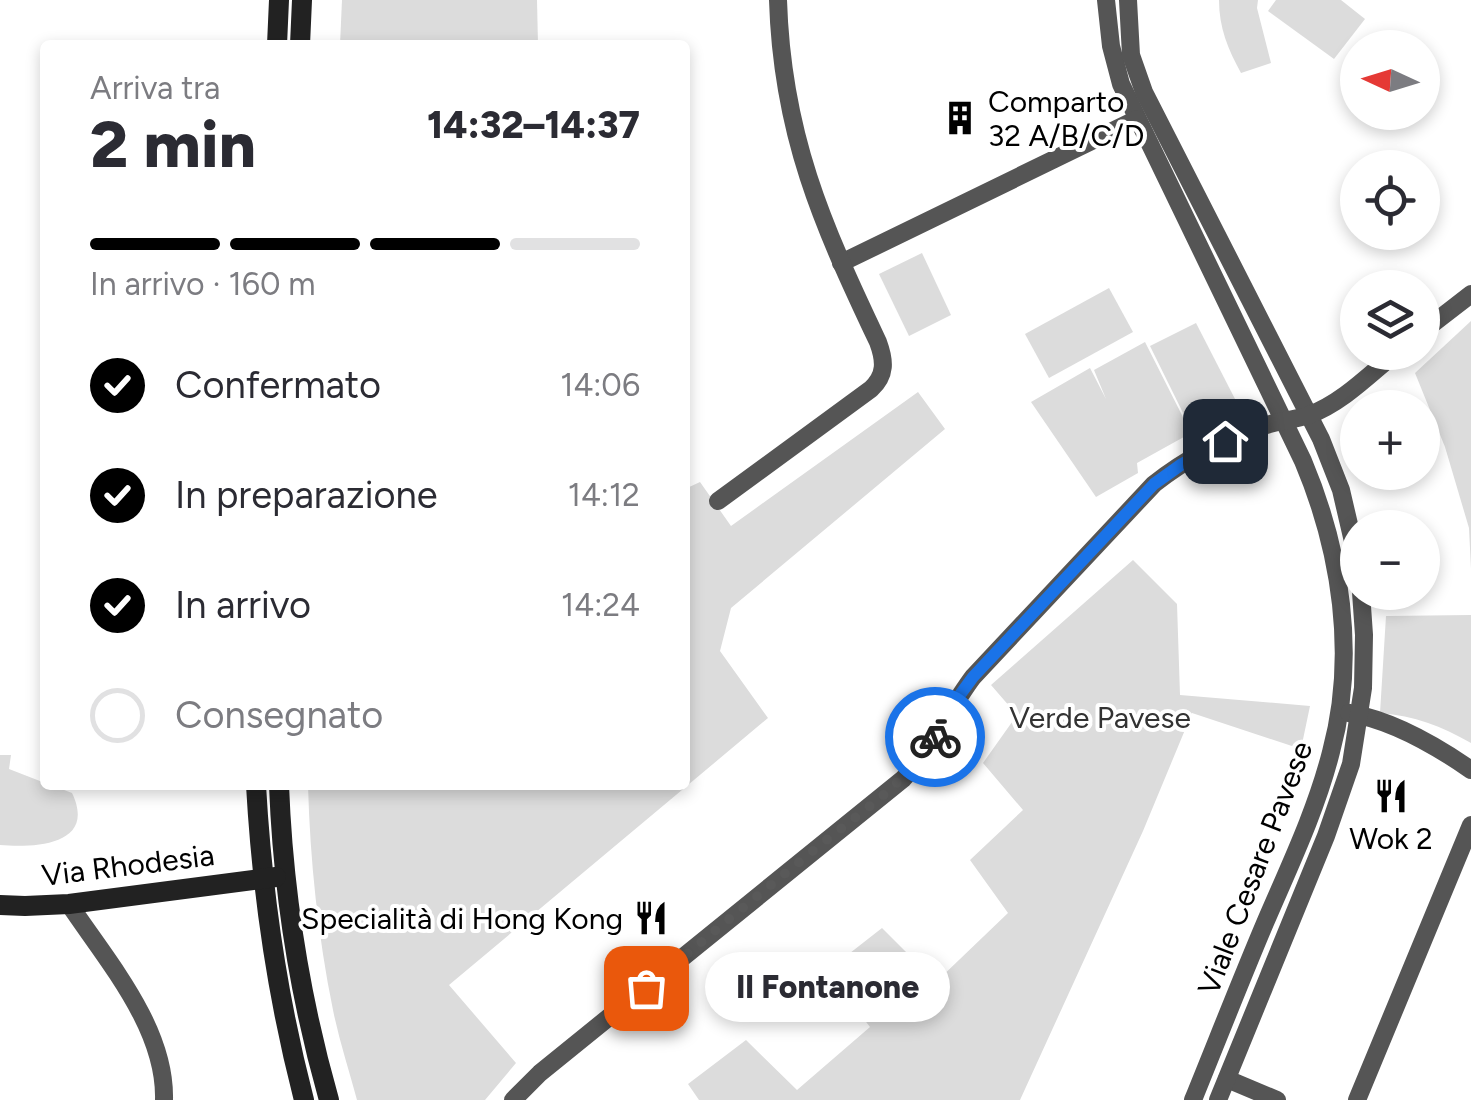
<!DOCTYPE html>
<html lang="it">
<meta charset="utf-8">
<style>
:root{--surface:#fff;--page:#f7f7f7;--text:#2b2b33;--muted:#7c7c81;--line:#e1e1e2;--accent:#000}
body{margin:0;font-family:Figtree,sans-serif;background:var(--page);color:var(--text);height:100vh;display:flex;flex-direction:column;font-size:38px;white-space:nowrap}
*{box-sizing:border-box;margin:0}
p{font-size:32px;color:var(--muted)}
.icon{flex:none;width:55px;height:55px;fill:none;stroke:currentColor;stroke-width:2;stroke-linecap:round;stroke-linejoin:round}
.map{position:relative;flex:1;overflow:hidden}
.details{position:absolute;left:40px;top:40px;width:650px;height:750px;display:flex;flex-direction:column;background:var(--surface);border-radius:10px;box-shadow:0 5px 15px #0003}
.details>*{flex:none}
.needle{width:65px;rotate:274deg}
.tools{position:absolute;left:1340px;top:30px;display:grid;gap:20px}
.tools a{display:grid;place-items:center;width:100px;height:100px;border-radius:50%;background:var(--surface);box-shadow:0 5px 15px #0003;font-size:50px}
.pin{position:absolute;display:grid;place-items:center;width:85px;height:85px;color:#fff;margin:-42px;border-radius:20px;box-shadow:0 5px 15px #0006}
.courier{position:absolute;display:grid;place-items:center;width:100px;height:100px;margin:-50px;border:8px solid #1a73e8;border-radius:50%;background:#fff;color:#222;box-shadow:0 2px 12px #0007}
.bubble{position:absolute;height:70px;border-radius:35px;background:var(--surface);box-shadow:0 5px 15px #0003;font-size:32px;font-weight:800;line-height:70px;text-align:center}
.headline em{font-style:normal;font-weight:800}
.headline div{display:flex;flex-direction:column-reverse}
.headline{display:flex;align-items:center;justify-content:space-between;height:170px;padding:0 50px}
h1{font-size:65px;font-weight:800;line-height:75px}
.bar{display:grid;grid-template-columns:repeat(4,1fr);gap:15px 10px;align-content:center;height:120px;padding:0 50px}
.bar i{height:12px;border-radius:8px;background:var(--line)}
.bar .active{background:var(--accent)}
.bar p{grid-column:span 4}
ol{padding:0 50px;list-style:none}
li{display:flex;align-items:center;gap:30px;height:110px}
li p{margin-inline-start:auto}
li .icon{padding:10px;border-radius:50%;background:var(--accent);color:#fff;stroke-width:4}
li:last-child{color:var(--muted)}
li i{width:55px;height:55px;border:5px solid var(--line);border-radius:50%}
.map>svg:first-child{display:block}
.green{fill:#dcdcdc}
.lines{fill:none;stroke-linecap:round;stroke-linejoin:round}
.street{stroke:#555;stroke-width:18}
.secondary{stroke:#222;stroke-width:20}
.done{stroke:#595959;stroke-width:10;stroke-dasharray:0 18}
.route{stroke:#1a73e8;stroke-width:12}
.labels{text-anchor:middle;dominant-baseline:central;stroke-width:8;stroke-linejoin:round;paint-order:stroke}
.poi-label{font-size:30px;fill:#000;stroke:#fff;text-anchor:start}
.park-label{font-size:30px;fill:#333;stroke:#fff}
.street-label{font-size:30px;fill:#000;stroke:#fff}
</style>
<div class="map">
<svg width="1471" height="1100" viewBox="0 0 1471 1100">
<rect width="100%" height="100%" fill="#fff"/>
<!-- green -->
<g class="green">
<path d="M342 0H537L538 45H340Z"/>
<path d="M1219 0H1258L1257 8 1271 63 1241 73C1228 49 1219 28 1219 0Z"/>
<path d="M1276 0H1341L1365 19 1334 59 1268 11Z"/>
<path d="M922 253 951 315 909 336 879 274Z"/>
<path d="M1109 288 1133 332 1049 378 1025 334Z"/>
<path d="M1471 321V569L1469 528 1445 447 1415 373Z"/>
<path d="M1196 323 1235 399 1188 423 1150 346Z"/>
<path d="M1145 342 1191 433 1137 463 1138 473 1096 497 1031 402 1090 368 1106 399 1094 370Z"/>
<path d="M918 392 945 429 731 608 720 651 768 718 449 985 516 1063 485 1100H357C349 1070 339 1040 333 1010 318 936 310 860 308 785H685V489L700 482 731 526Z"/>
<path d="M1133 560 1177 604 1180 695 1310 706 1301 749 1192 713 1143 831 1020 1100H699L688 1084 746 1040 797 1090 870 1027 827 971 882 928 936 982 1008 913 970 860 1023 810 983 763 1017 715 991 685Z"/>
<path d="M1471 615V743C1441 726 1415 716 1380 713L1386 616Z"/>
<path d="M0 755H11L9 769 45 783V785H51L72 793C97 845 35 848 0 845Z"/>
</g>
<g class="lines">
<!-- street -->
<g class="street">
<path d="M1106 0 1111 46 1121 84 1303 461C1341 551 1357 656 1331 752 1316 811 1289 867 1265 923 1240 982 1217 1041 1193 1100"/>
<path d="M1128 0 1131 55 1144 92 1321 439 1341 490 1358 563"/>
<path d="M841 263 1137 119"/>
<path d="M1422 332 1471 294"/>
<path d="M718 501 871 389C886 375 885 361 878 342 822 224 782 134 778 0"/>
<path d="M1349 713C1392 720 1435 745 1471 770"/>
<path d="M69 904C107 961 166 1028 164 1100"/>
<path d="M1227 1079 1277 1100"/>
<path d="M513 1100 540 1073 903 779C932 749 948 710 973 677L1154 484C1187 458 1224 439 1263 426 1278 421 1294 420 1309 415 1342 403 1370 374 1397 352"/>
<path d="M1218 1100 1326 836 1351 764 1363 688 1364 635 1361 592"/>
<path d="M1357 1100 1471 825"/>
</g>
<!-- secondary -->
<g class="secondary">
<path d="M277 45 279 0"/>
<path d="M300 45 302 0"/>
<path d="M256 785C262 892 277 996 304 1100"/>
<path d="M279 785C283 891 300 998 329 1100"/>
<path d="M0 905 25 906 69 904 276 877"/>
</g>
</g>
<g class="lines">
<!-- done -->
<path class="done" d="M646 988C705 939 764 890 824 842 865 809 906 783 935 737"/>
<!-- route -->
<path class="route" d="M935 737 951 707 973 677 1154 484 1182 464 1225 441"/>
</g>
<!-- icons -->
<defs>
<g id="building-bare" transform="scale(2.7)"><path d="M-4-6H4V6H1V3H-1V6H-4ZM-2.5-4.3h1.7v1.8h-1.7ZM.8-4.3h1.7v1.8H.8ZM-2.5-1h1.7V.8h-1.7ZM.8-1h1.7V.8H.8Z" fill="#000" stroke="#fff" stroke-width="2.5" paint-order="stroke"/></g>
<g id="restaurant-bare" transform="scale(2.7)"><path d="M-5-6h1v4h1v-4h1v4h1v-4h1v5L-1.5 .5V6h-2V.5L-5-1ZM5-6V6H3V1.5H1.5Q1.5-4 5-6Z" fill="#000" stroke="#fff" stroke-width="2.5" paint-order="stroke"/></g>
</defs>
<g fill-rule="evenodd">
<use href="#building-bare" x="960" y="118"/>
<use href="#restaurant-bare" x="1391" y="796"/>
<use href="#restaurant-bare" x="651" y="918"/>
</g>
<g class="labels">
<!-- poi labels -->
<g class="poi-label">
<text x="988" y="101">Comparto<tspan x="988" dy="34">32 A/B/C/D</tspan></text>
<text x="1391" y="838" text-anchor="middle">Wok 2</text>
<text x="623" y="918" text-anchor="end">Specialità di Hong Kong</text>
</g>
<!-- park labels -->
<g class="park-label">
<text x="1100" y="717">Verde Pavese</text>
</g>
<!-- street labels -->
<g class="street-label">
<text transform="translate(128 865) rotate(-7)">Via Rhodesia</text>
<text transform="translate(1255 868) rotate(-69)">Viale Cesare Pavese</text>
</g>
</g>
</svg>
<div class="tools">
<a><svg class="needle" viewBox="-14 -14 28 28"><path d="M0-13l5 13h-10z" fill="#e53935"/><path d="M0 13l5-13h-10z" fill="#7c7c81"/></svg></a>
<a><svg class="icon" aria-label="locate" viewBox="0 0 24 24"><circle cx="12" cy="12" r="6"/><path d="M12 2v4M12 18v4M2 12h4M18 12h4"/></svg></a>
<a><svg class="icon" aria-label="layers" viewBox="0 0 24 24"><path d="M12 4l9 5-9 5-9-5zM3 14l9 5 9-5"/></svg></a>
<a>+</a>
<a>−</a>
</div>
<div class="pin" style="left:646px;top:988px;background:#ea580c"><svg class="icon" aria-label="bag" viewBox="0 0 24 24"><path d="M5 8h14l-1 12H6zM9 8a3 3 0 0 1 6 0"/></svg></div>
<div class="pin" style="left:1225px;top:441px;background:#1f2937"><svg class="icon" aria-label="home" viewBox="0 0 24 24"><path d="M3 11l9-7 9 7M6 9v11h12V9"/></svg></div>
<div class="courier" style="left:935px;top:737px"><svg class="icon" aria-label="bike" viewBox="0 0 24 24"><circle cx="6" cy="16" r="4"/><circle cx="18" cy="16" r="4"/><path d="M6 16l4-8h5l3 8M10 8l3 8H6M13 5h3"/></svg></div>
<div class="bubble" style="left:705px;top:952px;width:245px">Il Fontanone</div>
<section class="details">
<div class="headline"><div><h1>2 min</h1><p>Arriva tra</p></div><em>14:32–14:37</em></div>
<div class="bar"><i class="active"></i><i class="active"></i><i class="active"></i><i></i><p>In arrivo · 160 m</p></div>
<ol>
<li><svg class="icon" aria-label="check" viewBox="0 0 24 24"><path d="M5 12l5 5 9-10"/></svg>Confermato<p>14:06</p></li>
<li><svg class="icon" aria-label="check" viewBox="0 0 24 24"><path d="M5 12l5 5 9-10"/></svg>In preparazione<p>14:12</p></li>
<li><svg class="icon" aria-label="check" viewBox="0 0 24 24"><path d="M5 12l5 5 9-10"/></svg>In arrivo<p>14:24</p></li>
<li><i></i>Consegnato</li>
</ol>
</section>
</div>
